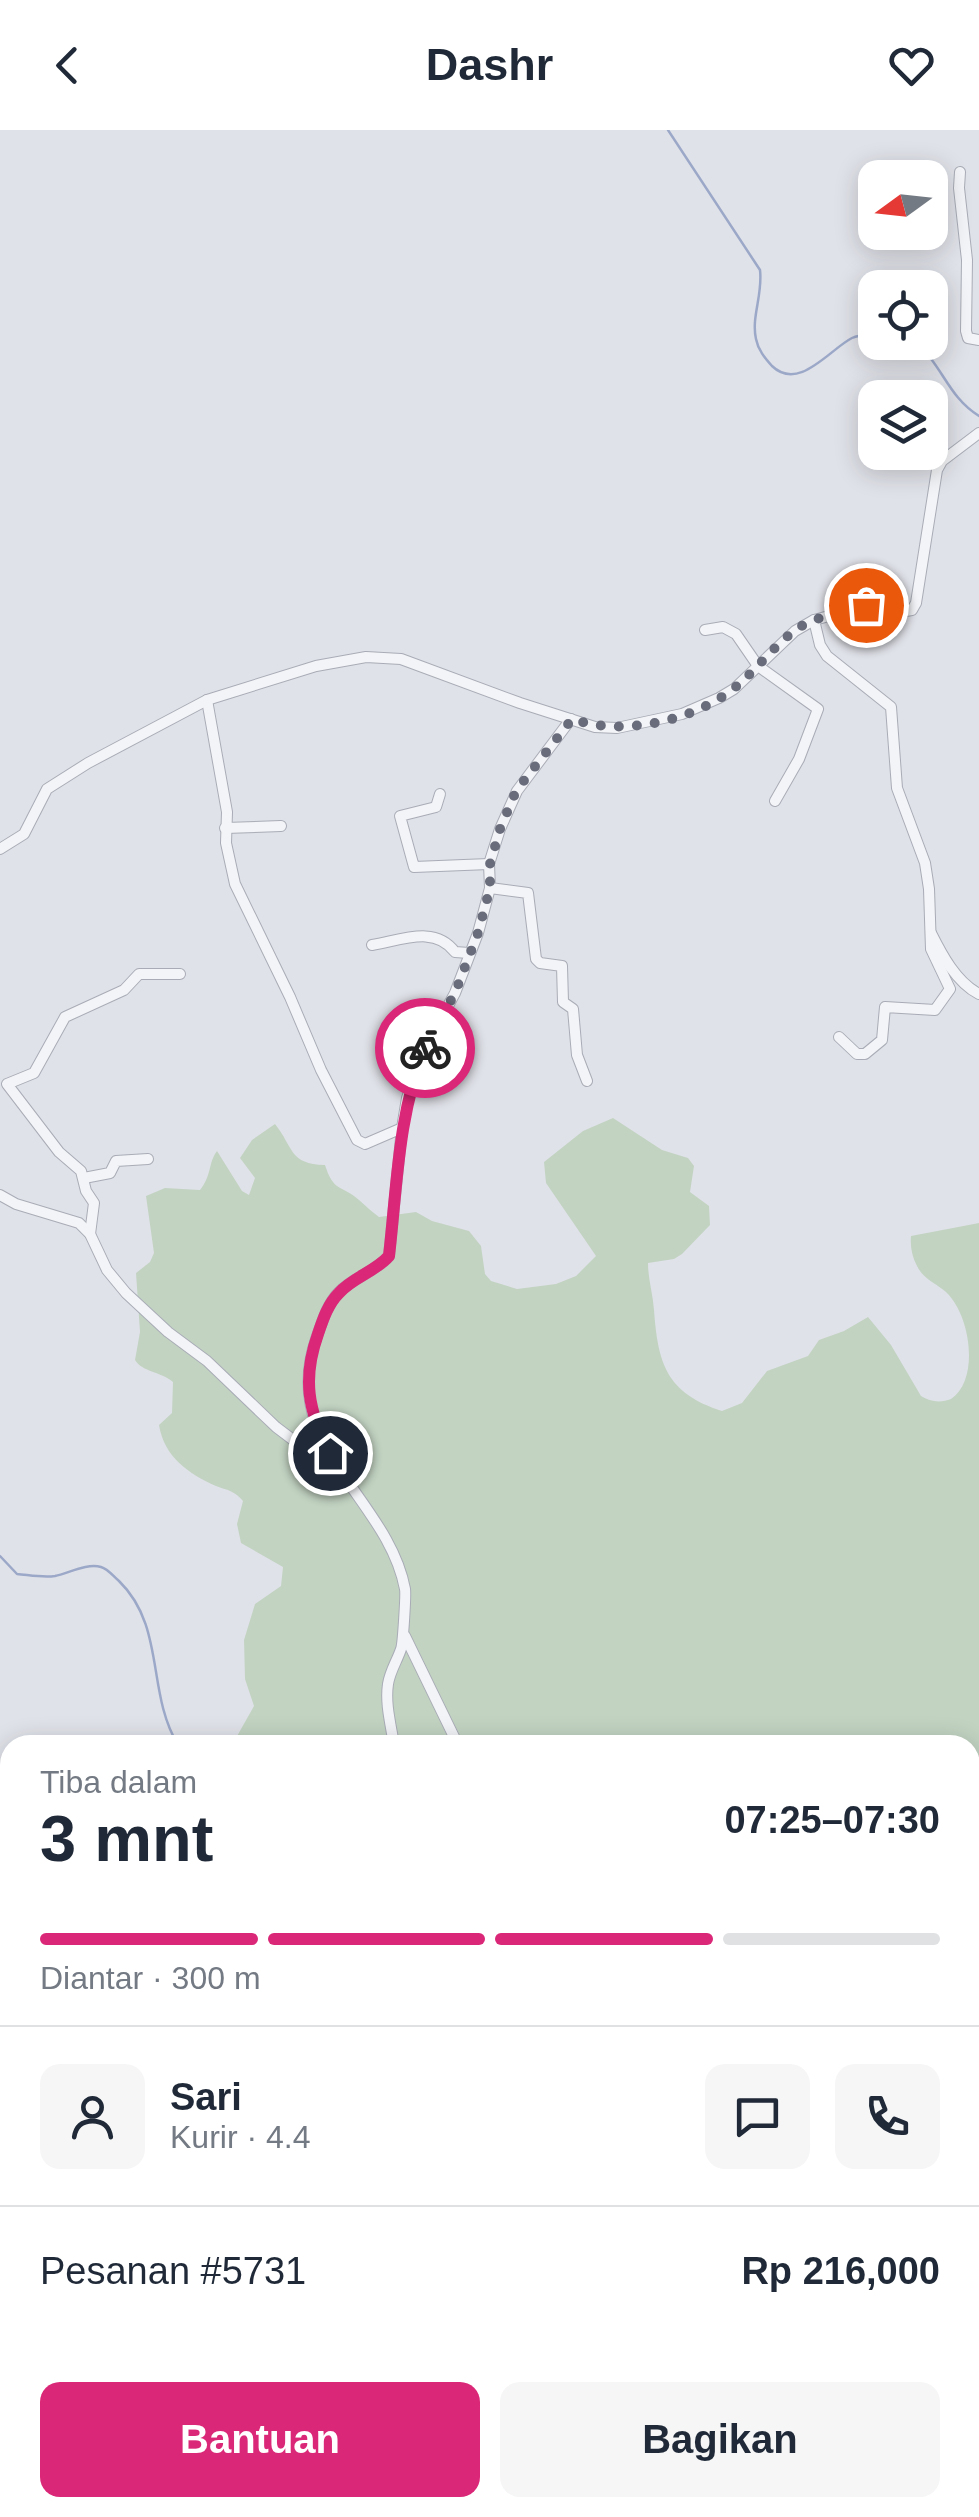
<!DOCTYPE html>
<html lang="id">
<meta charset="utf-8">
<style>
:root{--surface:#fff;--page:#f6f6f7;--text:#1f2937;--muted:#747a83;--line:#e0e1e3;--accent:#db2777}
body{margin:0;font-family:Arial,sans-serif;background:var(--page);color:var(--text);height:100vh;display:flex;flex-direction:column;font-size:38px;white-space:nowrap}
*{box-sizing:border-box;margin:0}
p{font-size:32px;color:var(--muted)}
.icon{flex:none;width:55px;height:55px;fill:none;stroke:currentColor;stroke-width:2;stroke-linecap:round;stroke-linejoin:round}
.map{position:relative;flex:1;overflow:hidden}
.drawer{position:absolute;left:0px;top:1605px;width:980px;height:782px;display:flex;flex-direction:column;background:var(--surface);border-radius:30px 30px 0 0;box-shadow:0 5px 25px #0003}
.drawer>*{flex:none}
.needle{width:65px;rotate:255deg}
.controls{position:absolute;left:858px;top:30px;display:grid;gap:20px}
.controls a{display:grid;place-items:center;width:90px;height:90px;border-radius:20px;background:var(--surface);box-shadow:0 5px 25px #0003;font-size:50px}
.pin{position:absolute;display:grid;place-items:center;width:85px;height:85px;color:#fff;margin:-42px;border:5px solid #fff;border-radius:50%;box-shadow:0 2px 10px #0007}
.courier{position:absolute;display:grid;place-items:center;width:100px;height:100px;margin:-50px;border:8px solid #db2777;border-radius:50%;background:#fff;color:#222;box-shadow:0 2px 12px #0007}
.head em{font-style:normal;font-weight:700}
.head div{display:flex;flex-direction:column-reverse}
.head{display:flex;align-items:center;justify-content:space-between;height:170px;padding:0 40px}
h1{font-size:65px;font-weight:700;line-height:75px}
.bar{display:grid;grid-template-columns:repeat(4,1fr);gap:15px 10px;align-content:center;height:120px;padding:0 40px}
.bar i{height:12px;border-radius:8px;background:var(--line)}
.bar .current{background:var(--accent)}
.bar p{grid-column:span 4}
.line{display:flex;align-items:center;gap:25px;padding:0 40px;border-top:2px solid var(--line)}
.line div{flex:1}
.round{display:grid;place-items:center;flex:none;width:105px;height:105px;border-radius:20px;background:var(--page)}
.cta{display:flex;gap:20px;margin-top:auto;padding:20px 40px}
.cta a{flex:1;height:115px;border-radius:20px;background:var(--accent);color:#fff;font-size:40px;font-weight:700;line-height:115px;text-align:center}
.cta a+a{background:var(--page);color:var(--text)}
header{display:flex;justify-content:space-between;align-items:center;height:130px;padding:0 40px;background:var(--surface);font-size:45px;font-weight:700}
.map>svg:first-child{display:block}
.green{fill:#c2d3c2}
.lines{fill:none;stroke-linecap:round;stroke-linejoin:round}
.stream{stroke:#9ca8c8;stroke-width:2.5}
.street-casing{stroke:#a9acb6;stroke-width:12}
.street{stroke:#f3f4f7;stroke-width:10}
.done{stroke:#696c7b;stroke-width:10;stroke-dasharray:0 18}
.route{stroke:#db2777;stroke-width:12}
</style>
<header><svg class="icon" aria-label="back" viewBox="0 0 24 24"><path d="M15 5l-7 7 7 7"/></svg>Dashr<svg class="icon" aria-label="heart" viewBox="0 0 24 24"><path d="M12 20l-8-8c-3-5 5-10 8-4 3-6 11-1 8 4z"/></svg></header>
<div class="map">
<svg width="979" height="2387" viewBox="0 0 979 2387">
<rect width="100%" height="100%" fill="#e0e2e9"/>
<!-- green -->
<g class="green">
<path d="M613 988 662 1020 688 1028 694 1036 690 1062 709 1076 710 1095 682 1124 674 1129 648 1133C648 1149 653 1164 654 1180 658 1233 666 1263 722 1281L742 1273 767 1241 808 1226 819 1210 844 1201 868 1187 891 1215 921 1266C930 1272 941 1273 951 1269 979 1251 972 1187 946 1162 936 1153 924 1150 917 1136 912 1127 910 1116 911 1106L979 1093V1734L970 1735V1615H232L254 1576 245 1549 244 1510 255 1474 281 1456 283 1437 241 1413 237 1394 243 1371C235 1361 227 1360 216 1356 189 1344 164 1327 159 1295L172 1283 173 1252C162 1242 142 1242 135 1230L140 1202 136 1143 150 1132 154 1123 146 1066 165 1058 200 1060C212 1045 208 1033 217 1021L242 1061 249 1065 255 1048 240 1028 252 1010 275 994C294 1018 289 1034 325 1035 334 1063 341 1054 359 1070 366 1076 372 1082 379 1087L416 1082 432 1091 469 1101 481 1116 485 1144 491 1151 517 1159 556 1154 576 1146 596 1126 546 1053 544 1032 583 1001Z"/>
<path d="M970 1792 975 1794 979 1807 978 1894 970 1895Z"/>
<path d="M979 2113V2386L970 2373V2117Z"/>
</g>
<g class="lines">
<!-- stream -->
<g class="stream">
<path d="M668 0 760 140C763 165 751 187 756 209 758 220 765 228 772 236 799 262 830 219 852 208 860 204 867 205 875 205"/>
<path d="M915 212C943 235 947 266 979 286"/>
<path d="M0 1426 17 1444C29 1445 43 1448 55 1446 69 1443 87 1433 101 1437 108 1439 113 1446 119 1451 166 1497 146 1562 178 1615"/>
<path d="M727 2378 737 2387"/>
</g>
<!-- street casing -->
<g class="street-casing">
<g id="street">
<path d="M960 42 959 58 967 130 966 201 968 208 979 210"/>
<path d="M814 490 820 515 827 526 891 577 897 658 925 733 929 759 931 819 950 859 935 880 885 877 882 910 865 924H857L839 907"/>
<path d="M705 500 723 497 736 504 758 536 818 579 799 629 775 671"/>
<path d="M207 570 227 682 226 713 235 754 290 867 321 940 357 1010 365 1014 402 998"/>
<path d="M440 664 436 677 400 686 414 737 489 734"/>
<path d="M225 698 281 696"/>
<path d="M0 719 24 704 47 659 88 633 207 570 316 536 366 527 401 529 520 573 595 597 617 598 682 584 719 568 734 559 795 501 814 490 870 475 900 482 912 480 916 473 937 340 942 331 979 303"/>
<path d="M490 758 528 763 536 829 540 833 562 836 563 872 573 879 577 925 587 951"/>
<path d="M931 803C942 825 956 852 979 864"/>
<path d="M372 815C402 810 435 795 455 822L469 823"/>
<path d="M84 1048 110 1043 116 1031 148 1029"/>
<path d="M0 1065 16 1074 79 1093 90 1104 107 1140 126 1163 168 1202 207 1231 276 1297 342 1347"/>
<path d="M90 1104 94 1073 86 1061 81 1041 59 1022 7 954 34 943 65 887 124 860 139 844H180"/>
<path d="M405 1506 458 1615"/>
<path d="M394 1615C391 1595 385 1574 388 1554 390 1541 397 1531 401 1519 403 1514 406 1464 405 1459 388 1368 279 1317 316 1209 322 1193 327 1174 339 1162 354 1147 375 1142 389 1126L402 998 407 968 423 922 455 863 478 803 490 758 489 734 500 699 517 661 571 589"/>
<path d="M970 1956 979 1952"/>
<path d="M103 2378 105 2387"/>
<path d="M208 2378 210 2387"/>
<path d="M53 2387V2378"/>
</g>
</g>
<!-- street -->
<use href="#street" class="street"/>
</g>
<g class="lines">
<!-- done -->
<path class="done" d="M425 918 455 863 478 803 490 758V734L500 699 516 661 572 589C623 607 696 591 738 555 759 537 777 512 800 497 819 486 845 481 866 475"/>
<!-- route -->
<path class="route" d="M330 1323C308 1281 302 1249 318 1204 323 1189 328 1174 339 1163 353 1147 375 1142 389 1126 397 1056 398 984 425 918"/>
</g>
</svg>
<div class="controls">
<a><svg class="needle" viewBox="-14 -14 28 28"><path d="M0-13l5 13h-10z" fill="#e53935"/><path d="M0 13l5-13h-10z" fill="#747a83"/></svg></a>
<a><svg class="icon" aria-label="locate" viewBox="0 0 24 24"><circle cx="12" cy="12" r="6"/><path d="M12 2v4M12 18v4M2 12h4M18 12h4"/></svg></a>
<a><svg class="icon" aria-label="layers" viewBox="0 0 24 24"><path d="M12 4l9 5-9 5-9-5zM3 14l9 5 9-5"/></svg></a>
</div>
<div class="pin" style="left:866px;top:475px;background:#ea580c"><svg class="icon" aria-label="bag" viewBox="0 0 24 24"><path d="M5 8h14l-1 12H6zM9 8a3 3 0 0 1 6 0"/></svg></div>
<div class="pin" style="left:330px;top:1323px;background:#1f2937"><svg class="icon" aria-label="home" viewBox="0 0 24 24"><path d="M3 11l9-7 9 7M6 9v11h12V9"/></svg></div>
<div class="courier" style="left:425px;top:918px"><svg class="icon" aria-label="bike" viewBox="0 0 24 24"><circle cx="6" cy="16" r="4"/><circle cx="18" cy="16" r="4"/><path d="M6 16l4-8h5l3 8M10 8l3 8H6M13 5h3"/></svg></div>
<section class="drawer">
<div class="head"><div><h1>3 mnt</h1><p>Tiba dalam</p></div><em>07:25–07:30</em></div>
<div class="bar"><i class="current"></i><i class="current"></i><i class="current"></i><i></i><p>Diantar · 300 m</p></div>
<div class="line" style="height:180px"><a class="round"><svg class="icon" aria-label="person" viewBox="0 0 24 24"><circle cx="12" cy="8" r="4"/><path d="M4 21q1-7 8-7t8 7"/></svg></a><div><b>Sari</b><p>Kurir · 4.4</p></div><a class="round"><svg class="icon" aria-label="chat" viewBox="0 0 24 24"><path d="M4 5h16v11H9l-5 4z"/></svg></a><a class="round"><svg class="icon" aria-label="phone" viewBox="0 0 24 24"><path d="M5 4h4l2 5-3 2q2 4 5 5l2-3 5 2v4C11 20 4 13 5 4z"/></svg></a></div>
<div class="line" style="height:130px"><div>Pesanan #5731</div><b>Rp 216,000</b></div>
<div class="cta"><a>Bantuan</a><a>Bagikan</a></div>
</section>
</div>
